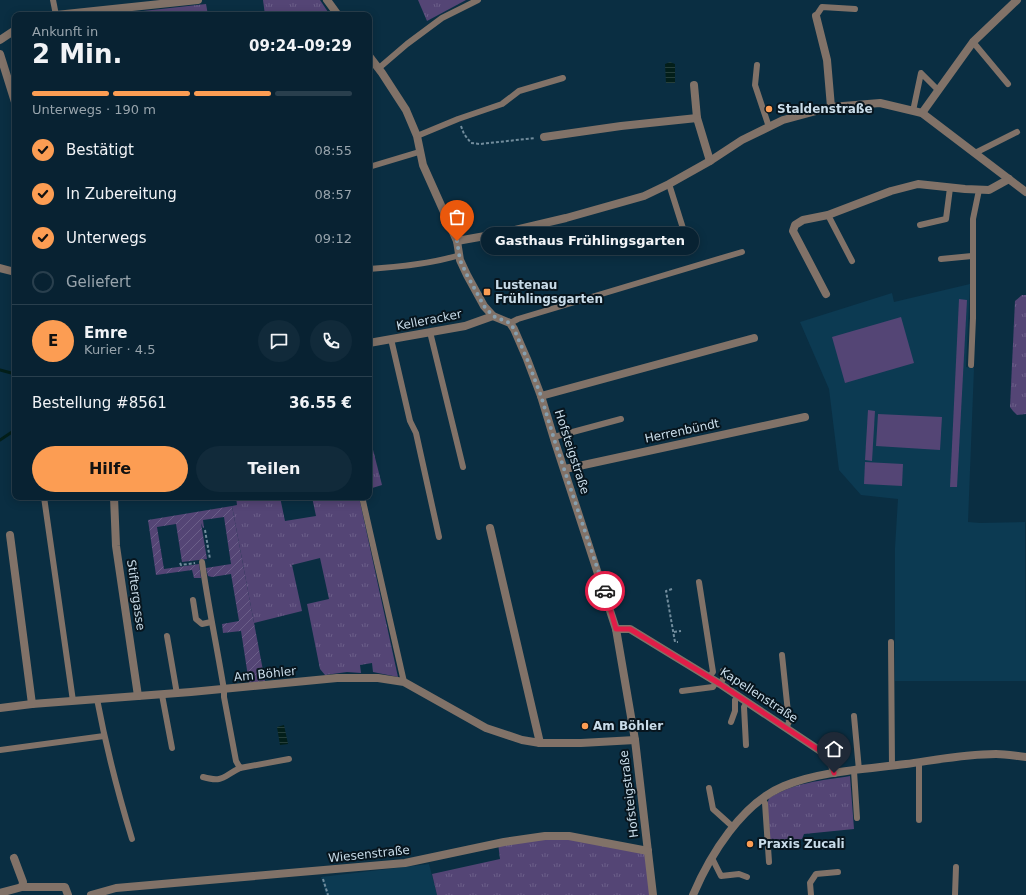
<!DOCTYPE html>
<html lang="de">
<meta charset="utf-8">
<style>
:root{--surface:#082232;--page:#112a3a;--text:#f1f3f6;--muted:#98a4ac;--line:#293f4d;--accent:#fc9d53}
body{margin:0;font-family:"DejaVu Sans",sans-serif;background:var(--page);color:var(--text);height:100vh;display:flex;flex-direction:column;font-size:15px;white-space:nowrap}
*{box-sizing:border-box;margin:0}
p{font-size:13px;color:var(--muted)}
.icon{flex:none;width:22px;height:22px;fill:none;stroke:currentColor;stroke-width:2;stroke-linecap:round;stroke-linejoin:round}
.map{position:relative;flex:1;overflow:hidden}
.details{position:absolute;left:12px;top:12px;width:360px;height:488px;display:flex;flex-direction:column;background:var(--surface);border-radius:8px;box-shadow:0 2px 10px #0003,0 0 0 1px var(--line)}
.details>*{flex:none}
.pin{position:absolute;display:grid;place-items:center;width:34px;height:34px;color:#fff;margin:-41px -17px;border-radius:50% 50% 50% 0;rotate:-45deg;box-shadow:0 0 4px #0007}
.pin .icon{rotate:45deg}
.courier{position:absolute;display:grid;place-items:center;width:40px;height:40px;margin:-20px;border:3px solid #e11d48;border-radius:50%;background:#fff;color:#222;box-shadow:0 1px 5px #0007}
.bubble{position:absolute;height:28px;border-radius:14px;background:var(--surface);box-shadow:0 2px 10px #0003,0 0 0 1px var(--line);font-size:13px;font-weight:600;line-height:28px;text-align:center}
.headline em{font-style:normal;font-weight:600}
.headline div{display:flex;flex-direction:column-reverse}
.headline{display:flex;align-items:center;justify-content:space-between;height:68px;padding:0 20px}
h1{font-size:26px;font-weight:600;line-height:30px}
.bar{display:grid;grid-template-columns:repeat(4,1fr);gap:6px 4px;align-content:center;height:48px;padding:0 20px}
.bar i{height:5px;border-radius:3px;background:var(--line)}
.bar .on{background:var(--accent)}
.bar p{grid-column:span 4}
.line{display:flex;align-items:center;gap:10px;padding:0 20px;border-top:1px solid var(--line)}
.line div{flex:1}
.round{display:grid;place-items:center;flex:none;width:42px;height:42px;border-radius:21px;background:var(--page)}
ol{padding:0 20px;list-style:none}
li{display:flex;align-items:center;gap:12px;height:44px}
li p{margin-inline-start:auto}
li .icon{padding:4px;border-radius:50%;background:var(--accent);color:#111;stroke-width:4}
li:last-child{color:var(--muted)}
li i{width:22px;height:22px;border:2px solid var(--line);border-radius:50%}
.button{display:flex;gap:8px;margin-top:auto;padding:8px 20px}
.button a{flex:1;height:46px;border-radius:24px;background:var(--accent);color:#111;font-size:16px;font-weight:600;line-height:46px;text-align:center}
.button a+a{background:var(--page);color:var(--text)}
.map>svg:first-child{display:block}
.built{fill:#0c3a52}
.grass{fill:url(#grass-tufts)}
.garden{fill:url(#garden-furrows)}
.pitch{fill:#544575}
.water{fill:url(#water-rules)}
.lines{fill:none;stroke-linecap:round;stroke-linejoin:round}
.stream{stroke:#031f1a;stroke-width:3}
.path{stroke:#718c9c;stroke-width:2;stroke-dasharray:3 2;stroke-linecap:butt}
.lane{stroke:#817268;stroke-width:6}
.street{stroke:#817268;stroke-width:8}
.done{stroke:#869faf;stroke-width:4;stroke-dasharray:0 7.2}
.route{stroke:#e11d48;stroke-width:5}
.poi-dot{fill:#fc9d53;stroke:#07151e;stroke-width:1.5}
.labels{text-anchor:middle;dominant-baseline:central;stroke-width:4;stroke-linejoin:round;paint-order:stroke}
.poi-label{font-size:12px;font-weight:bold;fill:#c9dce9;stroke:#07151e;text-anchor:start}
.street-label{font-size:12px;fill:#c9dce9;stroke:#07151e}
</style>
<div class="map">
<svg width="1026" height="895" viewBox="0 0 1026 895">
<defs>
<pattern id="grass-tufts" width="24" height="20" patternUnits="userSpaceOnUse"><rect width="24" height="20" fill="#544575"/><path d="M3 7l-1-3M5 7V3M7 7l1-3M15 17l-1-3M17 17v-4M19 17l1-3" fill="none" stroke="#6b5f89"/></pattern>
<pattern id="garden-furrows" width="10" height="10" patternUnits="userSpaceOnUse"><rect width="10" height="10" fill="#544575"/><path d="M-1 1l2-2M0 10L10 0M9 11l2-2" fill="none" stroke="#6b5f89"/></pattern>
<pattern id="water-rules" width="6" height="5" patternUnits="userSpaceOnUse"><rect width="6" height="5" fill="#031f1a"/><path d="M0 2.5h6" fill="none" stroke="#263f3b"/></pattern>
</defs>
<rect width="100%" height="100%" fill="#0a2e42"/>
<!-- built -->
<g class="built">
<path d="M970 284 966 367 974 368 968 522 980 523 1025 522 1026 681H895V548L898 499 861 495 839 470 829 389 800 322 892 293 894 302Z"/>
<path d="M429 864 437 895H326L321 877Z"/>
</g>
<!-- grass -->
<g class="grass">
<path d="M263 0H320L330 15H265Z"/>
<path d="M418 0H466L427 21Z"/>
<path d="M206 4 208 15H126L125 13Z"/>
<path d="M1022 295H1026V414L1017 415 1013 411 1010 407 1015 301Z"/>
<path d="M369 434 382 485 369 489Z"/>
<path d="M236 497H280L285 521 316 516 312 497H359L398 677 373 672 372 663 360 665 361 673 347 672 325 675 320 669 307 604 329 599 320 558 292 565 302 611 254 623 232 506 237 505Z"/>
<path d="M850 776 854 829 804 834 802 839 772 842 770 841 767 805 769 798C796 782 820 781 850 776Z"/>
<path d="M550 836 648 851 653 895H437L432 874 500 859 498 843Z"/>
</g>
<!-- garden -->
<path class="garden" d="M232 506 265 681 249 683 241 631 223 633 222 624 239 621 231 574 212 577 208 576 206 568 231 564 224 517 203 520 204 528H203L201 523 207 559 182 562 176 524 157 527 164 569 199 564 201 578H194L192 570 156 575 148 520Z"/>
<!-- pitch -->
<g class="pitch">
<path d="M959 299 967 300 957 487H950Z"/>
<path d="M901 317 914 363 845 383 832 337Z"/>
<path d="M868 410 875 411 872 461 865 460Z"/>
<path d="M878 414 942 417 940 450 876 446Z"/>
<path d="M865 462 903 464 902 486 864 484Z"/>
</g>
<!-- water -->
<g class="water">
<path d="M670 62 675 64V83H666L665 64Z"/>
<path d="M284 725 288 744 280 745 277 727Z"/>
</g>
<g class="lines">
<!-- stream -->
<g class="stream">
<path d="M0 370 15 374"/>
<path d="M0 440 15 430"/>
</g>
<!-- path -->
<g class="path">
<path d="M461 126 464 134 471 143 480 144 535 138"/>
<path d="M205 530 210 559"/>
<path d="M180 563 181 565 195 563"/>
<path d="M672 589 666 591 675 642H678"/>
<path d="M674 632 681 631"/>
<path d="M323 879 328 895"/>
</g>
<!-- lane -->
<g class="lane">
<path d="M53 0 56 15"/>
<path d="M816 16 822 7 855 9"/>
<path d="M973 42 1008 84"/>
<path d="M757 65 755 85 769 127"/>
<path d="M379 68 407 44 442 18 478 0"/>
<path d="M913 111 921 73 938 90"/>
<path d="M417 136 458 119 502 104 519 91 563 78"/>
<path d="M975 153 1017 132"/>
<path d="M369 167 419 152"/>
<path d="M669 184 687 241"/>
<path d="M828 215 852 261"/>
<path d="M920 225 946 219 950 188"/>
<path d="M941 259 972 256"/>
<path d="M369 269C400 267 431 264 460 255"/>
<path d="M510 323 518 319 742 252"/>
<path d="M430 332 463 467"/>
<path d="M391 339 410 421 416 433 439 537"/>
<path d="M971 365 973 318V219L979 190"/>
<path d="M554 437 621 419"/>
<path d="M44 497 73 701"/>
<path d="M363 501 404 682"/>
<path d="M202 562C208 605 217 647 224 690V697L236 761 240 768 289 759"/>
<path d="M699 582 713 672 709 677"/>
<path d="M193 600 196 619 202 624 211 622"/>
<path d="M167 636 177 694"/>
<path d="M891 642 892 766"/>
<path d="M782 655 789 722 786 728"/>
<path d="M720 684 723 679V671"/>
<path d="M682 691 713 687 716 682"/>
<path d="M162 695 172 748"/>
<path d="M97 699C106 747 118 793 132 839"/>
<path d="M854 716 859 770"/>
<path d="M731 722 735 711V700L738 696"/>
<path d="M746 745 744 707 747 702"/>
<path d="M0 750 104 736"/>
<path d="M919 762V820"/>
<path d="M854 771 857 818"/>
<path d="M203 777C224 783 223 776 240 768"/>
<path d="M709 788 713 809 733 827"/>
<path d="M762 798 765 803 769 862"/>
<path d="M712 858 721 876 739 874 747 877"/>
<path d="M811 895 810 883 816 874 838 872"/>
<path d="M955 895 956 867"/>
</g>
<!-- street -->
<g class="street">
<path d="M327 0 338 15"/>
<path d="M56 15 198 0"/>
<path d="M816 16 827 60 831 107"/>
<path d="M0 40 15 30"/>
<path d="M0 54 15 102"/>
<path d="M369 56 382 73 406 110 417 136 423 165 457 241 460 260 467 275 484 306 493 316 510 323 514 329 527 359 541 396 555 442 616 629 635 740 653 895"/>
<path d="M694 85 697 118 710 161"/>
<path d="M922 113 973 42 1017 0"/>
<path d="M544 137 621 126 697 118"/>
<path d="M457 241 502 233 566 218 644 196 669 184 710 161 742 140 783 120 831 107 880 103 922 113 1026 192"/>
<path d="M0 268 15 272"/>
<path d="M826 294 793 231 795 225 803 220 828 215 891 191 918 184 965 189 989 190 1009 179"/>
<path d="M369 343 465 326 493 316"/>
<path d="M541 396 754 338"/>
<path d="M565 469 805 417"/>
<path d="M114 497 116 546 138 696"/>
<path d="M490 528 540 743"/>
<path d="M10 535 32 704"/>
<path d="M616 629H630L720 684 822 752 831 760 834 773"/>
<path d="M0 708 32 704 191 692 337 678H378L404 682 486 728 522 740 540 743H581L635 740"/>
<path d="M22 887H65L68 895"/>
<path d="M0 893 22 887 23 882 14 858"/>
<path d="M91 895 116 888 405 863 504 842 545 836H569L648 851"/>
<path d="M693 895C710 855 742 803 784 786 820 771 867 769 906 764 935 760 966 754 996 754 1006 754 1016 756 1026 757"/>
</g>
</g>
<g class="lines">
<!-- done -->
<path class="done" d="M457 241 460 260 467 275 484 306 493 316 510 323 514 329 527 359 541 396 555 442 605 591"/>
<!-- route -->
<path class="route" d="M605 591 616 629H630L720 684 822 752 831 760 834 773"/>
</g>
<!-- markers -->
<g class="poi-dot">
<circle cx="769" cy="109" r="4"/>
<rect x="483" y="288" width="8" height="8" rx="2"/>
<circle cx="585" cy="726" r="4"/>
<circle cx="750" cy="844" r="4"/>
</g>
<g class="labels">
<!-- poi labels -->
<g class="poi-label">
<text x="777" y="109">Staldenstraße</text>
<text x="495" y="285">Lustenau<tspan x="495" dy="14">Frühlingsgarten</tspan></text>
<text x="593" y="726">Am Böhler</text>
<text x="758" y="844">Praxis Zucali</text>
</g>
<!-- street labels -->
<g class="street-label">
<text transform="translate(429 320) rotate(-11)">Kelleracker</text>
<text transform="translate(682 431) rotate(-12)">Herrenbündt</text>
<text transform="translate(572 452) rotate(72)">Hofsteigstraße</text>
<text transform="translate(136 595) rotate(82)">Stiftergasse</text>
<text transform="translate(265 674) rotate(-6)">Am Böhler</text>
<text transform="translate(759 695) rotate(33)">Kapellenstraße</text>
<text transform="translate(629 794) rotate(-97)">Hofsteigstraße</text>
<text transform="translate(369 854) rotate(-6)">Wiesenstraße</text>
</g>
</g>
</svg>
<div class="pin" style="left:457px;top:241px;background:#ea580c"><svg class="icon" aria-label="bag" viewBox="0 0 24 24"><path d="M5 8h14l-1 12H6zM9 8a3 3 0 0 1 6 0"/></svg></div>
<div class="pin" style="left:834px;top:773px;background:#1f2937"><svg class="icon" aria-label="home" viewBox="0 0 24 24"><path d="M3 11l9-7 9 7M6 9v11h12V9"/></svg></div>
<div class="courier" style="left:605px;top:591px"><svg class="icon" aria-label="car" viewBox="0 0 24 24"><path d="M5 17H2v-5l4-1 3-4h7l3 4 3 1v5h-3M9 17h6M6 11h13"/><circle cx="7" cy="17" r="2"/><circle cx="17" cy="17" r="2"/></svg></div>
<div class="bubble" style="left:481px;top:227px;width:218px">Gasthaus Frühlingsgarten</div>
<section class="details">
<div class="headline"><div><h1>2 Min.</h1><p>Ankunft in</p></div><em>09:24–09:29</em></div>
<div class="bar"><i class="on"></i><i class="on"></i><i class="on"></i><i></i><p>Unterwegs · 190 m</p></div>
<ol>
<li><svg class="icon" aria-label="check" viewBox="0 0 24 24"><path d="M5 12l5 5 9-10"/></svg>Bestätigt<p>08:55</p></li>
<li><svg class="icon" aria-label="check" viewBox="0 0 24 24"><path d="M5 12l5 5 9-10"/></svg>In Zubereitung<p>08:57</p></li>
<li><svg class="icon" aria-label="check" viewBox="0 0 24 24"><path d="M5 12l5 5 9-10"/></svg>Unterwegs<p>09:12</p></li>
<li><i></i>Geliefert</li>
</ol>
<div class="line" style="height:72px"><b class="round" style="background:var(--accent);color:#111">E</b><div><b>Emre</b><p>Kurier · 4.5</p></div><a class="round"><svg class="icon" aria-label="chat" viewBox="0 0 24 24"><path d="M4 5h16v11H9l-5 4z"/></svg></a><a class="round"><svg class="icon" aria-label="phone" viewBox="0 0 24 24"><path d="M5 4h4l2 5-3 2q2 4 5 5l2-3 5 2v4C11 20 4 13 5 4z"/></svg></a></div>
<div class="line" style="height:52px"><div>Bestellung #8561</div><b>36.55 €</b></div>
<div class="button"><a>Hilfe</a><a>Teilen</a></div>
</section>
</div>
